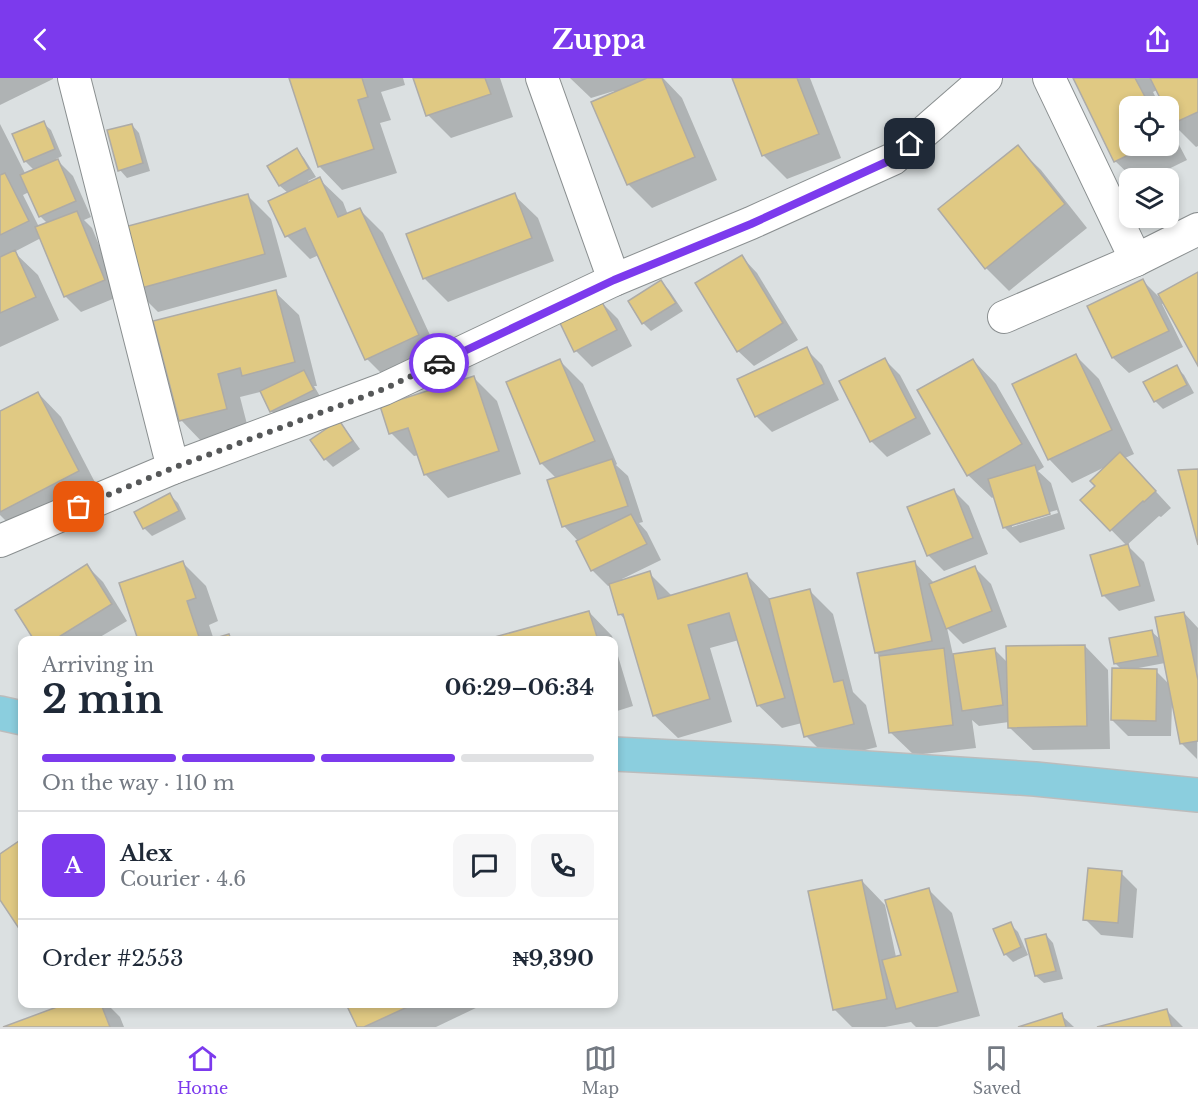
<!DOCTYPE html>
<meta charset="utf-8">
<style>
:root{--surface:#fff;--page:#f6f6f7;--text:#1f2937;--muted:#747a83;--line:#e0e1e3;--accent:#7c3aed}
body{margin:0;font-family:"Libre Baskerville",serif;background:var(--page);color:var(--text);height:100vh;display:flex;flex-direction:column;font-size:22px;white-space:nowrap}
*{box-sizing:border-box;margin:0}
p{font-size:20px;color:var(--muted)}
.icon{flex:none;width:33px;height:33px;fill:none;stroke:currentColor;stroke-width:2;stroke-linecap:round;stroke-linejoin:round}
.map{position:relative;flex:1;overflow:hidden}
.sheet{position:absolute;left:18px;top:558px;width:600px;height:372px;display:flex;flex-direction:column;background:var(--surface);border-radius:12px;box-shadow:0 3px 9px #0003}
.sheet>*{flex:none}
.controls{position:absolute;left:1119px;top:18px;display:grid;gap:12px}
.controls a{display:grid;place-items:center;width:60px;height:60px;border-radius:12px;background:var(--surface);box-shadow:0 3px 9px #0003;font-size:30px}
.pin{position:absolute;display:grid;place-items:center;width:51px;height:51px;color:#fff;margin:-26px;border-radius:12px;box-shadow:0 3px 9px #0006}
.courier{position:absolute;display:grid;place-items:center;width:60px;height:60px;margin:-30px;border:4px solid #7c3aed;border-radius:50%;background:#fff;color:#222;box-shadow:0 2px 8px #0007}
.summary em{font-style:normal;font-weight:700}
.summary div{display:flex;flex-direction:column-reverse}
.summary{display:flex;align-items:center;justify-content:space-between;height:102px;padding:0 24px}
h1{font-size:39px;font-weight:700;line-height:45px}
.bar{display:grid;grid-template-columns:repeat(4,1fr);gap:9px 6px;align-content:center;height:72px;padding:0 24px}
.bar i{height:8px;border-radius:4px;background:var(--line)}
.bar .active{background:var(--accent)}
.bar p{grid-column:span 4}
.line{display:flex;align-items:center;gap:15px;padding:0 24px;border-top:2px solid var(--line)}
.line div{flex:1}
.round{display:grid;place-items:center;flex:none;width:63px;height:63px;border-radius:12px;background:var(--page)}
header{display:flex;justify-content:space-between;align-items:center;height:78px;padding:0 24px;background:var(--accent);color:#fff;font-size:27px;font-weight:700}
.dock{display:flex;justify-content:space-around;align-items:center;height:84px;border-top:2px solid var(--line);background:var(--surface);font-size:16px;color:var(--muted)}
.dock a{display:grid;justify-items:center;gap:3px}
.dock .active{color:var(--accent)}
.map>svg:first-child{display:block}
.shadow{fill:#0003;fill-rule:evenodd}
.building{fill:#e0c983;stroke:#adaba7;stroke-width:1.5}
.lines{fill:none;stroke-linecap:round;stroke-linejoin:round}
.minor-casing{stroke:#8a8f90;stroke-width:34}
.primary-casing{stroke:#bcbcbc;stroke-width:36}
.minor{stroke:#fff;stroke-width:32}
.primary{stroke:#8bcede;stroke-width:33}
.done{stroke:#565859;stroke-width:6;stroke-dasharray:0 10.8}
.route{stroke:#7c3aed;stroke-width:8}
</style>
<header><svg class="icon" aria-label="back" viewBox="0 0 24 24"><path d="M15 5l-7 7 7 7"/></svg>Zuppa<svg class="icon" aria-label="share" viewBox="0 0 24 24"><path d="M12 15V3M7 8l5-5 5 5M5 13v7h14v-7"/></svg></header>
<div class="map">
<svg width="1198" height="949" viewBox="0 0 1198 949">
<rect width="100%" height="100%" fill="#dbe0e1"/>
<!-- shadow -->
<g class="shadow">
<path d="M0 0H53V1L0 27Z"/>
<path d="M290 0H403L405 7 381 14 391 42 380 45 397 95 342 112 319 88Z"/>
<path d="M415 0H500L513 39 451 60 428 37Z"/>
<path d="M570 0H663L682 20 717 102 652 130 629 107 593 24 615 15 614 13 591 20Z"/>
<path d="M733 0H810L841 80 787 101 764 78Z"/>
<path d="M1074 0H1198V68L1196 69 1173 46 1168 36V28H1165L1157 12 1153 14 1160 28H1130V68H1168V46L1187 82 1150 100H1133L1115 83Z"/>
<path d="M43 45 51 52 62 78 56 81 73 98 91 139 84 142 92 150 120 218 81 234 65 218 41 160 14 174 38 197 59 242 0 269V46L26 97 35 93 25 83ZM29 114 40 138 48 146 39 149 23 117Z"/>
<path d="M132 47 139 55 150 93 127 100 120 92Z"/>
<path d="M1017 69 1041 92 1087 150 1009 213 986 190Z"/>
<path d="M297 72 304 80 316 99 308 103 309 105 319 101 343 124 348 137 360 132 383 155 441 281 390 304 367 281 319 177 310 181 287 158 288 115 280 108 269 88Z"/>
<path d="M514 117 538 140 554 183 448 224 425 201 408 157Z"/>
<path d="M248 118 271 141 287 199 158 234 135 211Z"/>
<path d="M742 179 757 195 798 262 754 288 738 273Z"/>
<path d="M1198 196V285L1165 225 1162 226 1183 269 1129 295 1113 280 1089 229 1143 203 1163 223Z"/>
<path d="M661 204 669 212 683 233 651 253 643 245 630 223Z"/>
<path d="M275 214 299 237 317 308H314L321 320 279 340 271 333 264 318 260 314 240 319 249 354 204 366 181 342Z"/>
<path d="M602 225 618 241 632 268 592 289 576 273 562 246Z"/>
<path d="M806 271 822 287 839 322 772 354 756 338Z"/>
<path d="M1076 278 1099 301 1134 376 1125 380 1171 430 1161 439 1159 438 1127 467 1144 484 1155 523 1119 533 1103 517 1127 468 1082 422 1097 408 1105 389 1072 405 1049 381Z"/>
<path d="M884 281 900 297 931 356 887 379 871 363Z"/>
<path d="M973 282 996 306 1044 389 1038 393 1051 405 1065 451 1020 465 1004 449 995 418 992 420 968 397ZM1057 432 1058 435 1012 449V445Z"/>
<path d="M560 283 583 306 617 386 616 387 628 398 643 444 639 445 647 454 661 482 622 501V503L649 495 673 519 747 497 771 522 810 513 833 536 853 614 866 627 877 669 829 681 806 658 802 645 782 650 758 627 739 562 710 570 732 644 678 660 654 637 626 543 620 536 611 507 608 508 592 492 578 463 564 448 557 401 541 385Z"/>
<path d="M1176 289 1184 297 1194 315 1163 331 1155 323Z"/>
<path d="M473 299 497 323 521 396 448 420 425 396 419 377 414 378 391 355Z"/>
<path d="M38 315 61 339 101 416 21 458 0 437V335Z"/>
<path d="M339 344 346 352 360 371 333 389 325 381 312 362Z"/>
<path d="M953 412 969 428 988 476 944 493 928 477Z"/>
<path d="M170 417 178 425 186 441 152 458 144 450 136 434Z"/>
<path d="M914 484 935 506 975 490 991 506 1007 549 963 566 947 550 953 577 994 571 1008 585 1085 568 1108 592 1110 671 1033 672 1009 649V644L979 648 972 642 976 670 914 677 890 654 881 580 876 574Z"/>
<path d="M183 485 206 508 218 543 209 547 214 562 229 557 234 562H140L121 506Z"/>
<path d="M87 488 103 504 127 543 95 562H36L17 532Z"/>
<path d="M589 534 612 558 633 628 614 634V562H490Z"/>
<path d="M1184 535 1198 550 1197 681 1181 665 1172 625 1171 658H1128L1112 642 1122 592 1115 585 1152 554 1161 562ZM1165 585 1169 606 1156 593 1133 591Z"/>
<path d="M22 763V852L0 819V778Z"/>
<path d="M1121 795 1137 811 1133 860 1101 857 1085 841Z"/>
<path d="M862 803 885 827 896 879 902 878 928 811 952 835 980 938 937 949H916L911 944 885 949H852L834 931Z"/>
<path d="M1010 846 1018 854 1028 877 1013 884 1005 876Z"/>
<path d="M1046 857 1053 865 1063 901 1044 905 1036 898 1027 862Z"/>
<path d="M70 926H107L120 939 124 949H8Z"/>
<path d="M348 926H479L480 928 436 949H359Z"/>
<path d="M1167 933 1183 949H1103Z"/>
<path d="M1061 937 1074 949H1023Z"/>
</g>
<!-- building -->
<g class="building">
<path d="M289 0H362L368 19 358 22 374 71 318 89Z"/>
<path d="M413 0H485L491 16 426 38Z"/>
<path d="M647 0H662L695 79 627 107 591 24Z"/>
<path d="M732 0H797L819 56 762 78Z"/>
<path d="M1073 0H1135L1150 28H1130V68H1147L1114 84Z"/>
<path d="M1150 0H1198V34L1172 46 1168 39V28H1164Z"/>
<path d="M44 43 55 71 24 84 12 56Z"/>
<path d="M132 46 143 85 118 93 107 52Z"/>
<path d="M1018 67 1065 126 985 191 938 131Z"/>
<path d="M297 70 309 91 279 108 267 88Z"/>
<path d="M58 81 76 123 39 139 20 97Z"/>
<path d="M5 95 29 143 0 157V97Z"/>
<path d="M320 99 338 139 360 130 419 257 365 282 305 150 285 159 268 123Z"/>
<path d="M515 115 532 160 423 201 406 156Z"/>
<path d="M248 116 265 176 134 212 117 151Z"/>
<path d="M77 133 105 202 64 219 35 149Z"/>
<path d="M15 172 36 219 0 235V179Z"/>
<path d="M742 177 783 245 737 274 695 205Z"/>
<path d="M1198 194V288L1158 216Z"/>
<path d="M1143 201 1169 253 1112 280 1087 228Z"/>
<path d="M661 202 676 225 642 246 628 223Z"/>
<path d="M276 212 295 284 242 298 240 290 218 296 227 331 179 343 153 243Z"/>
<path d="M602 224 617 252 574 274 560 245Z"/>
<path d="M807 269 824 306 755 339 737 301Z"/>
<path d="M1076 276 1112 352 1048 382 1012 306Z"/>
<path d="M885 280 916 340 870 364 839 303Z"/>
<path d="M560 281 595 363 540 386 506 304Z"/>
<path d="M973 281 1022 366 967 398 917 312Z"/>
<path d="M1177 287 1187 307 1154 324 1143 304Z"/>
<path d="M304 292 314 312 270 334 260 313Z"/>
<path d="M474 298 499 373 424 397 408 350 389 356 380 328Z"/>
<path d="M38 314 79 393 0 434V333Z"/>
<path d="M339 342 353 363 324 382 310 362Z"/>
<path d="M1120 374 1156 413 1144 424 1143 423 1110 453 1080 422 1095 408 1090 403Z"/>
<path d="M612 381 628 428 562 449 547 402Z"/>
<path d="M1035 387 1050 436 1003 450 988 401Z"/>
<path d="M1198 391V467L1178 392Z"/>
<path d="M954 411 973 460 927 478 907 429Z"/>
<path d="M170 415 179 433 143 451 134 434Z"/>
<path d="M631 436 647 466 591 493 576 463Z"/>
<path d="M1128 466 1140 508 1102 518 1090 477Z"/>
<path d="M183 483 196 520 187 523 200 562H138L119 505Z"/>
<path d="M915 483 932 563 875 575 857 495Z"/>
<path d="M87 486 112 526 54 562H34L15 532Z"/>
<path d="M975 488 992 533 946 551 929 506Z"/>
<path d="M650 493 658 521 747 495 785 620 757 628 729 535 688 547 710 621 653 638 623 536 618 537 609 506Z"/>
<path d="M810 511 834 604 843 602 854 646 804 659 769 521Z"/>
<path d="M589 533 598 562H484Z"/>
<path d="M1184 534 1198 602V663L1180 666 1155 539Z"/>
<path d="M1152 552 1158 578 1114 586 1109 560Z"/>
<path d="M229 556 231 562H209Z"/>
<path d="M1085 567 1087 648 1008 650 1006 568Z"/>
<path d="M944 570 953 647 889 655 879 578Z"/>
<path d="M995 570 1003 627 962 633 953 576Z"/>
<path d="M1112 590 1157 591 1156 643 1111 642Z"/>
<path d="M22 761V855L0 822V776Z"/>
<path d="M1088 790 1122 793 1118 845 1083 842Z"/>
<path d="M862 802 887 921 833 932 808 813Z"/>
<path d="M929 810 958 914 896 931 882 882 901 877 885 822Z"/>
<path d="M1011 844 1021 869 1004 877 993 851Z"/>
<path d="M1046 856 1056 893 1035 898 1025 861Z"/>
<path d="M65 926H101L110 949H3Z"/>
<path d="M346 926H414L364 949H357Z"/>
<path d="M1167 931 1172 949H1097Z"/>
<path d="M1062 935 1066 949H1018Z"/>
</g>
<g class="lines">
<!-- minor casing -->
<g class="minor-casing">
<g id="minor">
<path d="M74 0 173 390"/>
<path d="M542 0 614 202"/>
<path d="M1049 0 1136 182"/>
<path d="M1004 239 1136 182 1198 151"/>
<path d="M0 463 173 390 384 311 614 202 751 145 893 81 986 0"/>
</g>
</g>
<!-- primary casing -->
<g class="primary-casing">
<g id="primary">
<path d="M0 635 22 640"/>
<path d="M614 676 773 684 1035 701 1198 717"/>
</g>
</g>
<!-- minor -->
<use href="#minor" class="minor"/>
<!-- primary -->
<use href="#primary" class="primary"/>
</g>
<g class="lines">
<!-- done -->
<path class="done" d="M79 429 173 390 384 311 439 285"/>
<!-- route -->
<path class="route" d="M439 285 614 202 751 146 893 81 910 66"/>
</g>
</svg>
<div class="controls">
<a><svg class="icon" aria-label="locate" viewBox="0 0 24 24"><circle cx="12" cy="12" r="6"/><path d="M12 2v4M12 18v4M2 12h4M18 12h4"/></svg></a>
<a><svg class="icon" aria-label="layers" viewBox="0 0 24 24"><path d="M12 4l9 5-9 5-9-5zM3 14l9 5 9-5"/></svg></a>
</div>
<div class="pin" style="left:79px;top:429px;background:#ea580c"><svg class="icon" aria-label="bag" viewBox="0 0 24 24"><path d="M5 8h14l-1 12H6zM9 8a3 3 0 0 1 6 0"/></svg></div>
<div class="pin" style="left:910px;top:66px;background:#1f2937"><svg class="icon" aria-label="home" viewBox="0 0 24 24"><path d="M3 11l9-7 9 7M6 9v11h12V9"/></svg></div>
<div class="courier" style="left:439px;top:285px"><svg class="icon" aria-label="car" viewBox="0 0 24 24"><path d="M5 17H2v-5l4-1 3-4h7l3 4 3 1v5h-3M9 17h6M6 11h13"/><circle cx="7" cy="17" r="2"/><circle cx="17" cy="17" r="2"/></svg></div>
<section class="sheet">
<div class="summary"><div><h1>2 min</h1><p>Arriving in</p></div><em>06:29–06:34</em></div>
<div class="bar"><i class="active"></i><i class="active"></i><i class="active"></i><i></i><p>On the way · 110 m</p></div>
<div class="line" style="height:108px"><b class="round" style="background:var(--accent);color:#fff">A</b><div><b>Alex</b><p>Courier · 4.6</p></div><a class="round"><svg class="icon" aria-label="chat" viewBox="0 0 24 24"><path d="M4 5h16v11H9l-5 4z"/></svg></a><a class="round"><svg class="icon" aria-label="phone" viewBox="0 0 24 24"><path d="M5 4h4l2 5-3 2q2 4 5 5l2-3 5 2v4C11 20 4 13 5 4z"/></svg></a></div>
<div class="line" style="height:78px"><div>Order #2553</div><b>₦9,390</b></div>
</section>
</div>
<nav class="dock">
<a class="active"><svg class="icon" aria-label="home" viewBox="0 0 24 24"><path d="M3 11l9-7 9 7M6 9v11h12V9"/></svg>Home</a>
<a><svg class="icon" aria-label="map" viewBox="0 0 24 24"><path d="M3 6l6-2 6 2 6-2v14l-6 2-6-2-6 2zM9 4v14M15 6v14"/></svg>Map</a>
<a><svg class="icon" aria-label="saved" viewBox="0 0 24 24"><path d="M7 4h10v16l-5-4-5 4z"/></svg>Saved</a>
</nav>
